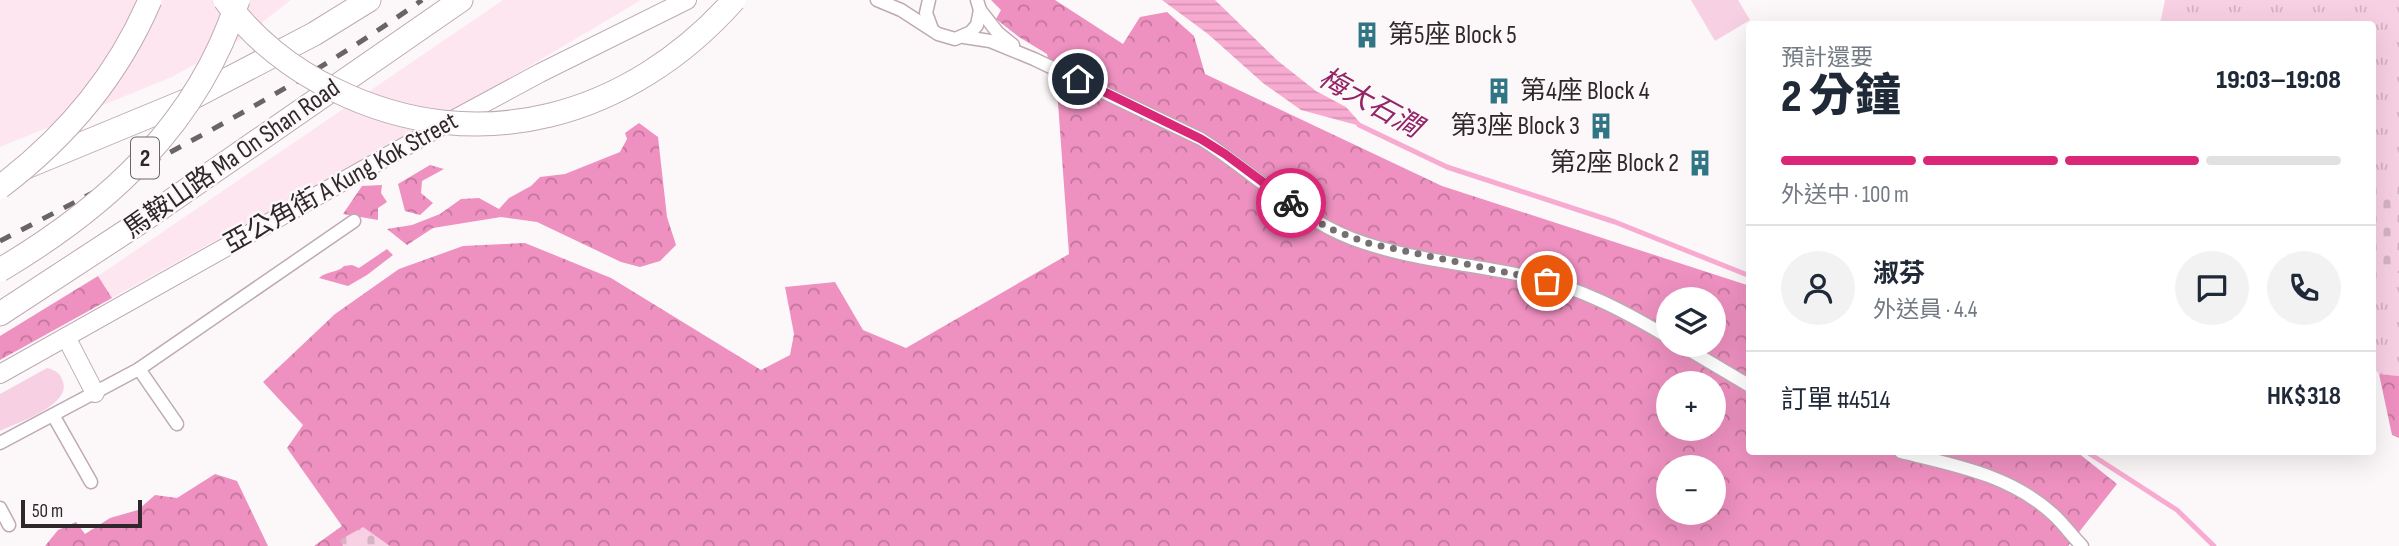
<!DOCTYPE html>
<html lang="zh-TW">
<meta charset="utf-8">
<style>
:root{--surface:#fff;--page:#f2f2f3;--text:#1f2937;--muted:#747a83;--line:#e0e1e3;--accent:#db2777}
body{margin:0;font-family:"Sofia Sans Condensed","Noto Sans TC",sans-serif;background:var(--page);color:var(--text);height:100vh;display:flex;flex-direction:column;font-size:26px;white-space:nowrap}
*{box-sizing:border-box;margin:0}
p{font-size:23px;color:var(--muted)}
.icon{flex:none;width:38px;height:38px;fill:none;stroke:currentColor;stroke-width:2;stroke-linecap:round;stroke-linejoin:round}
.map{position:relative;flex:1;overflow:hidden}
.details{position:absolute;left:1746px;top:21px;width:630px;height:434px;display:flex;flex-direction:column;background:var(--surface);border-radius:7px;box-shadow:0 7px 28px #0002}
.details>*{flex:none}
.buttons{position:absolute;left:1656px;top:287px;display:grid;gap:14px}
.buttons a{display:grid;place-items:center;width:70px;height:70px;border-radius:50%;background:var(--surface);box-shadow:0 7px 28px #0002;font-size:35px}
.scale{position:absolute;left:21px;bottom:18px;width:121px;box-sizing:border-box;padding-left:7px;border:4px solid #2f272b;border-top:0;font-size:19px;line-height:24px;white-space:nowrap;color:#2f272b;-webkit-text-stroke:5px #fcf8fa;paint-order:stroke}
.pin{position:absolute;display:grid;place-items:center;width:60px;height:60px;color:#fff;margin:-30px;border:4px solid #fff;border-radius:50%;box-shadow:0 2px 7px #0007}
.courier{position:absolute;display:grid;place-items:center;width:70px;height:70px;margin:-35px;border:5px solid #db2777;border-radius:50%;background:#fff;color:#222;box-shadow:0 2px 9px #0007}
.head em{font-style:normal;font-weight:800}
.head div{display:flex;flex-direction:column-reverse}
.head{display:flex;align-items:center;justify-content:space-between;height:119px;padding:0 35px}
h1{font-size:46px;font-weight:800;line-height:52px}
.bar{display:grid;grid-template-columns:repeat(4,1fr);gap:10px 7px;align-content:center;height:84px;padding:0 35px}
.bar i{height:9px;border-radius:5px;background:var(--line)}
.bar .current{background:var(--accent)}
.bar p{grid-column:span 4}
.line{display:flex;align-items:center;gap:18px;padding:0 35px;border-top:2px solid var(--line)}
.line div{flex:1}
.round{display:grid;place-items:center;flex:none;width:74px;height:74px;border-radius:37px;background:var(--page)}
.map>svg:first-child{display:block}
.built{fill:#fee6f1}
.grass{fill:url(#grass-tufts)}
.forest{fill:url(#forest-crowns);fill-rule:evenodd}
.cemetery{fill:url(#cemetery-stones)}
.garden{fill:#f8d0e3}
.water{fill:url(#water-rules)}
.lines{fill:none;stroke-linecap:round;stroke-linejoin:round}
.stream{stroke:#f8abd1;stroke-width:5}
.minor-casing{stroke:#beaab3;stroke-width:15}
.secondary-casing{stroke:#beaab3;stroke-width:20}
.motorway-casing{stroke:#beaab3;stroke-width:25}
.minor{stroke:#fff;stroke-width:12}
.secondary{stroke:#fff;stroke-width:18}
.motorway{stroke:#fff;stroke-width:23}
.rail{stroke:#6a6467;stroke-width:5;stroke-dasharray:12 12;stroke-linecap:butt}
.motorway-bridge-casing{stroke:#beaab3;stroke-width:25;stroke-linecap:butt}
.motorway-bridge{stroke:#fff;stroke-width:23}
.done{stroke:#777073;stroke-width:7;stroke-dasharray:0 12.6}
.route{stroke:#db2777;stroke-width:9}
.labels{text-anchor:middle;dominant-baseline:central;stroke-width:5;stroke-linejoin:round;paint-order:stroke}
.shield{fill:#fcf8fa;stroke:#6c6669;stroke-width:2}
.shield-label{font-size:24px;font-weight:bold;fill:#2f272b}
.poi-label{font-size:26px;fill:#2f272b;stroke:#fcf8fa;text-anchor:start}
.street-label{font-size:26px;fill:#2f272b;stroke:#fcf8fa}
.water-label{font-size:28px;font-style:italic;fill:#912566;stroke:#fcf8fa}
</style>
<div class="map">
<svg width="2399" height="546" viewBox="0 0 2399 546">
<defs>
<pattern id="grass-tufts" width="24" height="20" patternUnits="userSpaceOnUse" patternTransform="scale(1.75)"><rect width="24" height="20" fill="#f8d0e3"/><path d="M3 7l-1-3M5 7V3M7 7l1-3M15 17l-1-3M17 17v-4M19 17l1-3" fill="none" stroke="#d5b3c3"/></pattern>
<pattern id="forest-crowns" width="20" height="18" patternUnits="userSpaceOnUse" patternTransform="scale(1.75)"><rect width="20" height="18" fill="#ee90c0"/><path d="M2 6a3 3 0 1 1 6 0M12 15a3 3 0 1 1 6 0" fill="none" stroke="#c1769c"/></pattern>
<pattern id="cemetery-stones" width="16" height="16" patternUnits="userSpaceOnUse" patternTransform="scale(1.75)"><rect width="16" height="16" fill="#f8d0e3"/><path d="M2 7V4a2 2 0 0 1 4 0v3zM10 15v-3a2 2 0 0 1 4 0v3z" fill="#d5b3c3"/></pattern>
<pattern id="water-rules" width="6" height="5" patternUnits="userSpaceOnUse" patternTransform="scale(1.75)"><rect width="6" height="5" fill="#f8abd1"/><path d="M0 2.5h6" fill="none" stroke="#d593b4"/></pattern>
</defs>
<rect width="100%" height="100%" fill="#fcf8fa"/>
<!-- built -->
<g class="built">
<path d="M0 0H291L241 39 172 77 0 147Z"/>
<path d="M503 0H641L508 79 112 298 98 276Z"/>
</g>
<!-- grass -->
<path class="grass" d="M2165 0H2399V376L2379 374 2373 367V24H2160Z"/>
<!-- forest -->
<g class="forest">
<path d="M991 0H1055L1123 44 1140 17 1167 12 1194 36 1205 74 1442 186 1750 286V452H2077L2117 484 2068 546H314L342 526 287 448 303 425 263 382 335 314 399 269 463 246 525 243 611 278 761 370 790 355 794 334 785 287 835 282 863 330 906 348 1069 254 1058 103 1047 54 1019 37 996 19 1001 10ZM1668 299H1713V345H1668ZM1668 383H1713V429H1668ZM1668 467H1713V513H1668Z"/>
<path d="M639 123 658 137 667 217 676 245 660 261 640 267 621 262 537 222 501 217 433 228 407 245 387 229 412 225 440 214 461 199 479 198 499 209 509 198 531 186 540 177 565 174 620 152 627 139 625 133Z"/>
<path d="M430 165 444 169 422 181 421 193 433 203 420 215 405 211 398 184Z"/>
<path d="M382 185 381 193 387 202 378 208V220L343 214 362 186Z"/>
<path d="M387 249 393 255 367 275 348 286 319 278C326 271 338 273 344 266L352 265 359 268Z"/>
<path d="M98 276 112 298 0 360V336Z"/>
<path d="M2379 374 2399 376V438L2392 435Z"/>
<path d="M215 474 237 481 268 546H45L58 530 76 522 85 534 110 518 138 510 155 495 177 498Z"/>
</g>
<!-- cemetery -->
<g class="cemetery">
<path d="M2399 179V273L2373 279V187Z"/>
<path d="M363 527 390 546H343L340 540Z"/>
</g>
<!-- garden -->
<g class="garden">
<path d="M1691 0H1738L1750 20 1715 41Z"/>
<path d="M47 368C56 370 61 374 63 382 71 405 17 423 0 431V394Z"/>
</g>
<!-- water -->
<path class="water" d="M1162 0H1215L1278 61 1316 91 1346 107 1364 127 1301 110 1263 83 1208 34Z"/>
<g class="lines">
<!-- stream -->
<g class="stream">
<path d="M1359 125 1447 167 1615 222 1750 276"/>
<path d="M2087 452 2177 510 2214 546"/>
</g>
<!-- minor casing -->
<g class="minor-casing">
<g id="minor">
<path d="M877 0 901 10 938 34 955 39 971 32 977 25 980 10 977 0"/>
<path d="M929 0 926 13 932 29"/>
<path d="M980 10 998 33 1013 45"/>
<path d="M964 37 990 41 1034 59 1201 139C1252 171 1296 217 1353 239 1409 260 1472 264 1531 277 1581 288 1624 311 1668 337"/>
<path d="M1681 345 1750 386"/>
<path d="M139 369 177 424"/>
<path d="M53 415 91 482"/>
<path d="M0 443 139 369 354 221"/>
<path d="M1901 452C1955 465 2014 476 2056 517 2065 526 2073 537 2082 546"/>
<path d="M0 508 9 525"/>
</g>
</g>
<!-- secondary casing -->
<g class="secondary-casing">
<g id="secondary">
<path d="M66 337 95 393"/>
<path d="M0 374 438 128 540 73 687 0"/>
</g>
</g>
<!-- motorway casing -->
<g class="motorway-casing">
<g id="motorway">
<path d="M26 167 188 100 314 34 369 0"/>
<path d="M0 314 145 219 461 0"/>
</g>
</g>
<!-- minor -->
<use href="#minor" class="minor"/>
<!-- secondary -->
<use href="#secondary" class="secondary"/>
<!-- motorway -->
<use href="#motorway" class="motorway"/>
<!-- rail -->
<path class="rail" d="M0 241C144 166 290 94 422 0"/>
<!-- motorway-bridge casing -->
<g class="motorway-bridge-casing">
<g id="motorway-bridge">
<path d="M225 0C253 39 293 70 335 90 479 161 631 116 734 0"/>
<path d="M0 187C65 138 118 75 150 0"/>
<path d="M0 270C108 206 198 124 238 0"/>
</g>
</g>
<!-- motorway-bridge -->
<use href="#motorway-bridge" class="motorway-bridge"/>
</g>
<g class="lines">
<!-- done -->
<path class="done" d="M1291 203 1328 228 1367 243 1547 281"/>
<!-- route -->
<path class="route" d="M1078 79 1201 139 1225 154 1291 203"/>
</g>
<!-- icons -->
<defs>
<g id="building-bare" transform="scale(2.1)"><path d="M-4-6H4V6H1V3H-1V6H-4ZM-2.5-4.3h1.7v1.8h-1.7ZM.8-4.3h1.7v1.8H.8ZM-2.5-1h1.7V.8h-1.7ZM.8-1h1.7V.8H.8Z" fill="#307584" stroke="#fcf8fa" stroke-width="2.5" paint-order="stroke"/></g>
</defs>
<g fill-rule="evenodd">
<use href="#building-bare" x="1367" y="35"/>
<use href="#building-bare" x="1499" y="91"/>
<use href="#building-bare" x="1601" y="126"/>
<use href="#building-bare" x="1700" y="163"/>
</g>
<g class="labels">
<!-- shield labels -->
<rect class="shield" x="131" y="137.5" width="28" height="41" rx="5"/>
<g class="shield-label">
<text x="145" y="158">2</text>
</g>
<!-- poi labels -->
<g class="poi-label">
<text x="1388" y="35">第5座 Block 5</text>
<text x="1520" y="91">第4座 Block 4</text>
<text x="1580" y="126" text-anchor="end">第3座 Block 3</text>
<text x="1679" y="163" text-anchor="end">第2座 Block 2</text>
</g>
<!-- street labels -->
<g class="street-label">
<text transform="translate(232 159) rotate(-35)">馬鞍山路 Ma On Shan Road</text>
<text transform="translate(341 183) rotate(-29)">亞公角街 A Kung Kok Street</text>
</g>
<!-- water labels -->
<g class="water-label">
<text transform="translate(1370 103) rotate(29)">梅大石澗</text>
</g>
</g>
</svg>
<div class="buttons">
<a><svg class="icon" aria-label="layers" viewBox="0 0 24 24"><path d="M12 4l9 5-9 5-9-5zM3 14l9 5 9-5"/></svg></a>
<a>+</a>
<a>−</a>
</div>
<div class="scale">50 m</div>
<div class="pin" style="left:1547px;top:281px;background:#ea580c"><svg class="icon" aria-label="bag" viewBox="0 0 24 24"><path d="M5 8h14l-1 12H6zM9 8a3 3 0 0 1 6 0"/></svg></div>
<div class="pin" style="left:1078px;top:79px;background:#1f2937"><svg class="icon" aria-label="home" viewBox="0 0 24 24"><path d="M3 11l9-7 9 7M6 9v11h12V9"/></svg></div>
<div class="courier" style="left:1291px;top:203px"><svg class="icon" aria-label="bike" viewBox="0 0 24 24"><circle cx="6" cy="16" r="4"/><circle cx="18" cy="16" r="4"/><path d="M6 16l4-8h5l3 8M10 8l3 8H6M13 5h3"/></svg></div>
<section class="details">
<div class="head"><div><h1>2 分鐘</h1><p>預計還要</p></div><em>19:03–19:08</em></div>
<div class="bar"><i class="current"></i><i class="current"></i><i class="current"></i><i></i><p>外送中 · 100 m</p></div>
<div class="line" style="height:126px"><a class="round"><svg class="icon" aria-label="person" viewBox="0 0 24 24"><circle cx="12" cy="8" r="4"/><path d="M4 21q1-7 8-7t8 7"/></svg></a><div><b>淑芬</b><p>外送員 · 4.4</p></div><a class="round"><svg class="icon" aria-label="chat" viewBox="0 0 24 24"><path d="M4 5h16v11H9l-5 4z"/></svg></a><a class="round"><svg class="icon" aria-label="phone" viewBox="0 0 24 24"><path d="M5 4h4l2 5-3 2q2 4 5 5l2-3 5 2v4C11 20 4 13 5 4z"/></svg></a></div>
<div class="line" style="height:91px"><div>訂單 #4514</div><b>HK$318</b></div>
</section>
</div>
